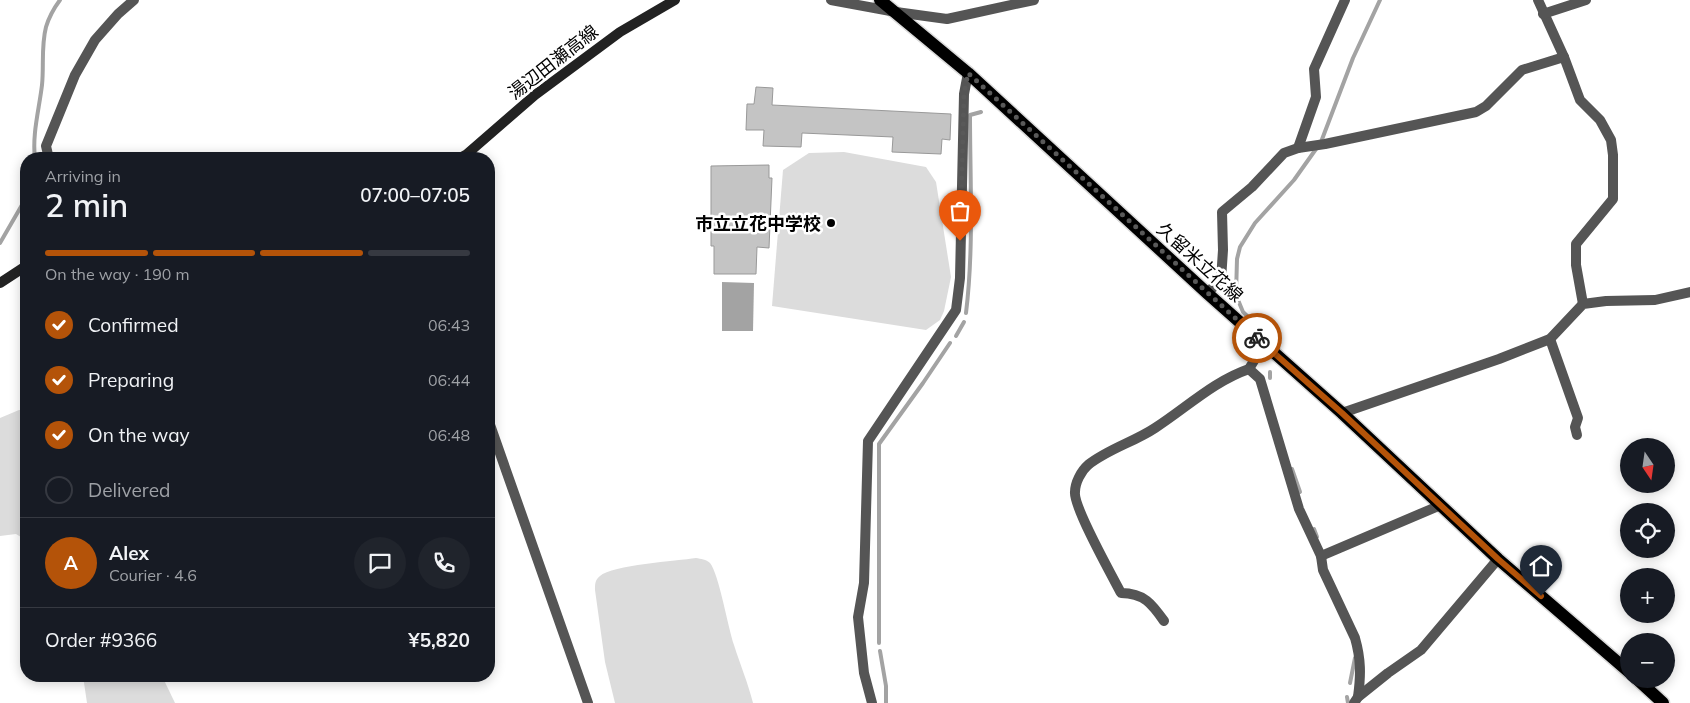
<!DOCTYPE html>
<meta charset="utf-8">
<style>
:root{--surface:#171b24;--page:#20242c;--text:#f1f3f6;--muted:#9ea1a6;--line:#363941;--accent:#b45309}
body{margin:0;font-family:Mulish,"Noto Sans JP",sans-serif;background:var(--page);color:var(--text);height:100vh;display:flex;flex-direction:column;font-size:19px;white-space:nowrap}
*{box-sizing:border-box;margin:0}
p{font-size:16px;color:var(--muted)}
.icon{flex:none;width:28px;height:28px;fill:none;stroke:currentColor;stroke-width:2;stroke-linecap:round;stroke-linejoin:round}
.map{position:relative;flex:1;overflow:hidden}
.sheet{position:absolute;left:20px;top:152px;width:475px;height:530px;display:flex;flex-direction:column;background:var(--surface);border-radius:20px;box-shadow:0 2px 12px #0003}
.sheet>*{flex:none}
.needle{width:32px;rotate:167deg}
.fabs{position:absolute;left:1620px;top:438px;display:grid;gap:10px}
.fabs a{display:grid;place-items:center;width:55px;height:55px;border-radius:50%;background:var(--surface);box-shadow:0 2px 12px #0003;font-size:25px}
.pin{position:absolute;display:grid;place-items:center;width:42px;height:42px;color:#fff;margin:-51px -21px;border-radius:50% 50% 50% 0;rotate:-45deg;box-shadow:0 0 5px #0007}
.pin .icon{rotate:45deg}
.courier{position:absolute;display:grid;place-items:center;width:50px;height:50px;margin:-25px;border:4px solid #b45309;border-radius:50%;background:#fff;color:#222;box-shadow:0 1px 6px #0007}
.summary em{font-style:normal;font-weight:600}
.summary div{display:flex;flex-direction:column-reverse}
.summary{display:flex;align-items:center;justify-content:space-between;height:85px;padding:0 25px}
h1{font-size:32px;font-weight:600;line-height:38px}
.bar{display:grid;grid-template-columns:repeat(4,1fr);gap:8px 5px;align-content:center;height:60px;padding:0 25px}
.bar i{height:6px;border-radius:4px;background:var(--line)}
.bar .active{background:var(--accent)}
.bar p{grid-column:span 4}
.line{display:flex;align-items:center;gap:12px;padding:0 25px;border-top:1px solid var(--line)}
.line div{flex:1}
.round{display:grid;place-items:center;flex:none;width:52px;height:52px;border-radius:26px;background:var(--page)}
ol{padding:0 25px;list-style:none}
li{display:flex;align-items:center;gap:15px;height:55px}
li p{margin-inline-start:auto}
li .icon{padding:5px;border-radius:50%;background:var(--accent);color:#fff;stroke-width:4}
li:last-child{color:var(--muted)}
li i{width:28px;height:28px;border:2px solid var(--line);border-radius:50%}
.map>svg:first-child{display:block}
.green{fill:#dcdcdc}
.water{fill:#a3a3a3}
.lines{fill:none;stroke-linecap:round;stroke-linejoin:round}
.stream{stroke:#a3a3a3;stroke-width:4}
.building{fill:#c4c4c4;stroke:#999}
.primary-casing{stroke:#dbdbdb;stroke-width:15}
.minor{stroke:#555;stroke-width:10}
.tertiary{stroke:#555;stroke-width:10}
.secondary{stroke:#222;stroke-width:10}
.primary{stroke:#000;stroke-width:12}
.done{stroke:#595959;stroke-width:5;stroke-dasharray:0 9}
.route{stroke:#b45309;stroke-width:6}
.poi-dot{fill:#000;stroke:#fff;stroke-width:2}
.labels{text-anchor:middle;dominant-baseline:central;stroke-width:5;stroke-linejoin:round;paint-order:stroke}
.street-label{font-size:18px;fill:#000;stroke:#fff}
.poi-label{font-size:18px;font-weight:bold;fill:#000;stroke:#fff;text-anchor:end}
</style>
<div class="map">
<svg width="1690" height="703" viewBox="0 0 1690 703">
<rect width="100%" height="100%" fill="#fff"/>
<!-- green -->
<g class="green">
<path d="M844 152 926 167 936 182 951 277 944 311 940 320 926 330 772 306 783 170 809 153Z"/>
<path d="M19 410H26V540L16 534 0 536V418Z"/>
<path d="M696 558C701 559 706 559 710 563 719 574 728 628 734 645 740 664 748 683 753 703H615L605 662 595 590C595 584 595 580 600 576 612 565 677 561 696 558Z"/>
<path d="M83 676H162L175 703H87Z"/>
</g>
<!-- water -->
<path class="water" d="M722 282 754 283 753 331H722Z"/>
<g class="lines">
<!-- stream -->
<g class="stream">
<path d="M35 159C32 134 39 110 42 85 44 66 41 46 46 27 49 17 54 8 60 0"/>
<path d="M0 243 26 198"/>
<path d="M966 313C974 248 970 180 970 115L981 112"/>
<path d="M956 336 964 322"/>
<path d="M1269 342 1267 335 1243 312 1236 295 1237 259 1240 247 1255 223 1294 180 1321 142 1353 58 1380 0"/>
<path d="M1270 378V372"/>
<path d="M1292 469 1300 492"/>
<path d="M1314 529 1317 537"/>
<path d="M879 643V444L923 383 950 343"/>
<path d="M880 651 886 686V703"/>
<path d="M1350 683 1355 658"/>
<path d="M1347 697 1348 703"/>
</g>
</g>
<!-- building -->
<g class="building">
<path d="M756 87 773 88 772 105 951 114 950 140 942 139 941 154 892 152 893 137 802 133 801 147 763 146 764 130H746L747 104H754Z"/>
<path d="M769 165V178H772L769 248 757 247 756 274H714V246H711V166Z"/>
</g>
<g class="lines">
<!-- primary casing -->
<g class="primary-casing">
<g id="primary">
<path d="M880 0 968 73 1207 293 1342 413 1498 559 1629 672"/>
<path d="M1637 679 1663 703"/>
</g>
</g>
<!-- minor -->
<g class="minor">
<path d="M831 0 896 12 947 19 1034 0"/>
<path d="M1538 0 1564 57 1580 100 1600 120 1611 140 1613 155V199L1576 244V265L1583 304"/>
<path d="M1543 14 1586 0"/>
<path d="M1298 148 1316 97 1314 69 1345 0"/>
<path d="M49 159 46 146 75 75 95 40 118 14 134 0"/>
<path d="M1207 293 1221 280 1223 250 1222 212 1252 187 1284 153 1298 148 1325 144 1476 112 1486 106 1522 70 1564 57"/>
<path d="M1550 339 1578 418 1575 427 1577 435"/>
<path d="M1264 344 1249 369 1260 379 1299 509 1321 556 1323 570 1355 638C1361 659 1361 675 1358 697"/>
<path d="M1342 413 1499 359 1550 339 1583 304 1606 301 1655 300 1690 292"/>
<path d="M1321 556 1441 505"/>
<path d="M1164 621C1152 604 1144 593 1121 593 1112 576 1073 506 1075 492 1075 483 1081 471 1088 465 1108 449 1134 442 1155 428 1186 408 1214 381 1249 369"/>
<path d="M872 703 864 673 858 617 864 583 868 441 956 310 960 278 964 94 968 73"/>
<path d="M1354 703 1358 697 1388 673 1421 650 1498 559"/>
</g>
<!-- tertiary -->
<path class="tertiary" d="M489 422 588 703"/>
<!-- secondary -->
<g class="secondary">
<path d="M458 159 467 154 535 95 620 32 675 0"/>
<path d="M0 283 26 266"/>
</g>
<!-- primary -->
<use href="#primary" class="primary"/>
</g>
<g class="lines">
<!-- done -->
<path class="done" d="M960 241 964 94 968 73 1257 338"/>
<!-- route -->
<path class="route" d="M1257 338 1342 413 1498 559 1541 596"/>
</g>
<!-- markers -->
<circle class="poi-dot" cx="831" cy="223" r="5"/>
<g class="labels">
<!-- street labels -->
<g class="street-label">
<text transform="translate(553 62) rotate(-38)">湯辺田瀬高線</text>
<text transform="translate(1200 262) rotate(42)">久留米立花線</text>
</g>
<!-- poi labels -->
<g class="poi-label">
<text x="821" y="223">市立立花中学校</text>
</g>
</g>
</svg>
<div class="fabs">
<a><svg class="needle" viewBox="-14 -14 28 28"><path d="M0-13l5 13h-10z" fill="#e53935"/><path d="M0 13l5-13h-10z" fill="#9ea1a6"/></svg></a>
<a><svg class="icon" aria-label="locate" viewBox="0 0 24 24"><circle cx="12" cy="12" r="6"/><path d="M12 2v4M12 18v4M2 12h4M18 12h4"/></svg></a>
<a>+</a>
<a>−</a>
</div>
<div class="pin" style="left:960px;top:241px;background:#ea580c"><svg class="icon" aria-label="bag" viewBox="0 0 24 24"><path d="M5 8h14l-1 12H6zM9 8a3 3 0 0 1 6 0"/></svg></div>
<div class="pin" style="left:1541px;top:596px;background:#1f2937"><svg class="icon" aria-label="home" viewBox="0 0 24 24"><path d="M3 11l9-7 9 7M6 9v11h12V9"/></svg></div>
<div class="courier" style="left:1257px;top:338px"><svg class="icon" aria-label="bike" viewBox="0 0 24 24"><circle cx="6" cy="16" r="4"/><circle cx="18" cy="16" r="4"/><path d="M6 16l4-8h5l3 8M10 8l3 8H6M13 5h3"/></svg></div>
<section class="sheet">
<div class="summary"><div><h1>2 min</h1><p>Arriving in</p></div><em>07:00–07:05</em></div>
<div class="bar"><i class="active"></i><i class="active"></i><i class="active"></i><i></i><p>On the way · 190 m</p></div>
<ol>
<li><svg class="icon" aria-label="check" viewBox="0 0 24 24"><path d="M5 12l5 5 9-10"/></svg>Confirmed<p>06:43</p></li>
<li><svg class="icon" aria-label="check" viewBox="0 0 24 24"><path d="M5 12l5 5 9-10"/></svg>Preparing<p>06:44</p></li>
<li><svg class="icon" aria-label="check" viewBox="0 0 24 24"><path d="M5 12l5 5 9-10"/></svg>On the way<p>06:48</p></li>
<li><i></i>Delivered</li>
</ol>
<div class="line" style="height:90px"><b class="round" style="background:var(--accent);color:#fff">A</b><div><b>Alex</b><p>Courier · 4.6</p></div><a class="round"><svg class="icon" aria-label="chat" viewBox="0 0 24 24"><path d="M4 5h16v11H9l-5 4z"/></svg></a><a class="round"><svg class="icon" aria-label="phone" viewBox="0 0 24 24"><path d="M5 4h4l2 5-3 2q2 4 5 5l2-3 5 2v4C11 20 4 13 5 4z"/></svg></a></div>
<div class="line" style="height:65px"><div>Order #9366</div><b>¥5,820</b></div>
</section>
</div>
